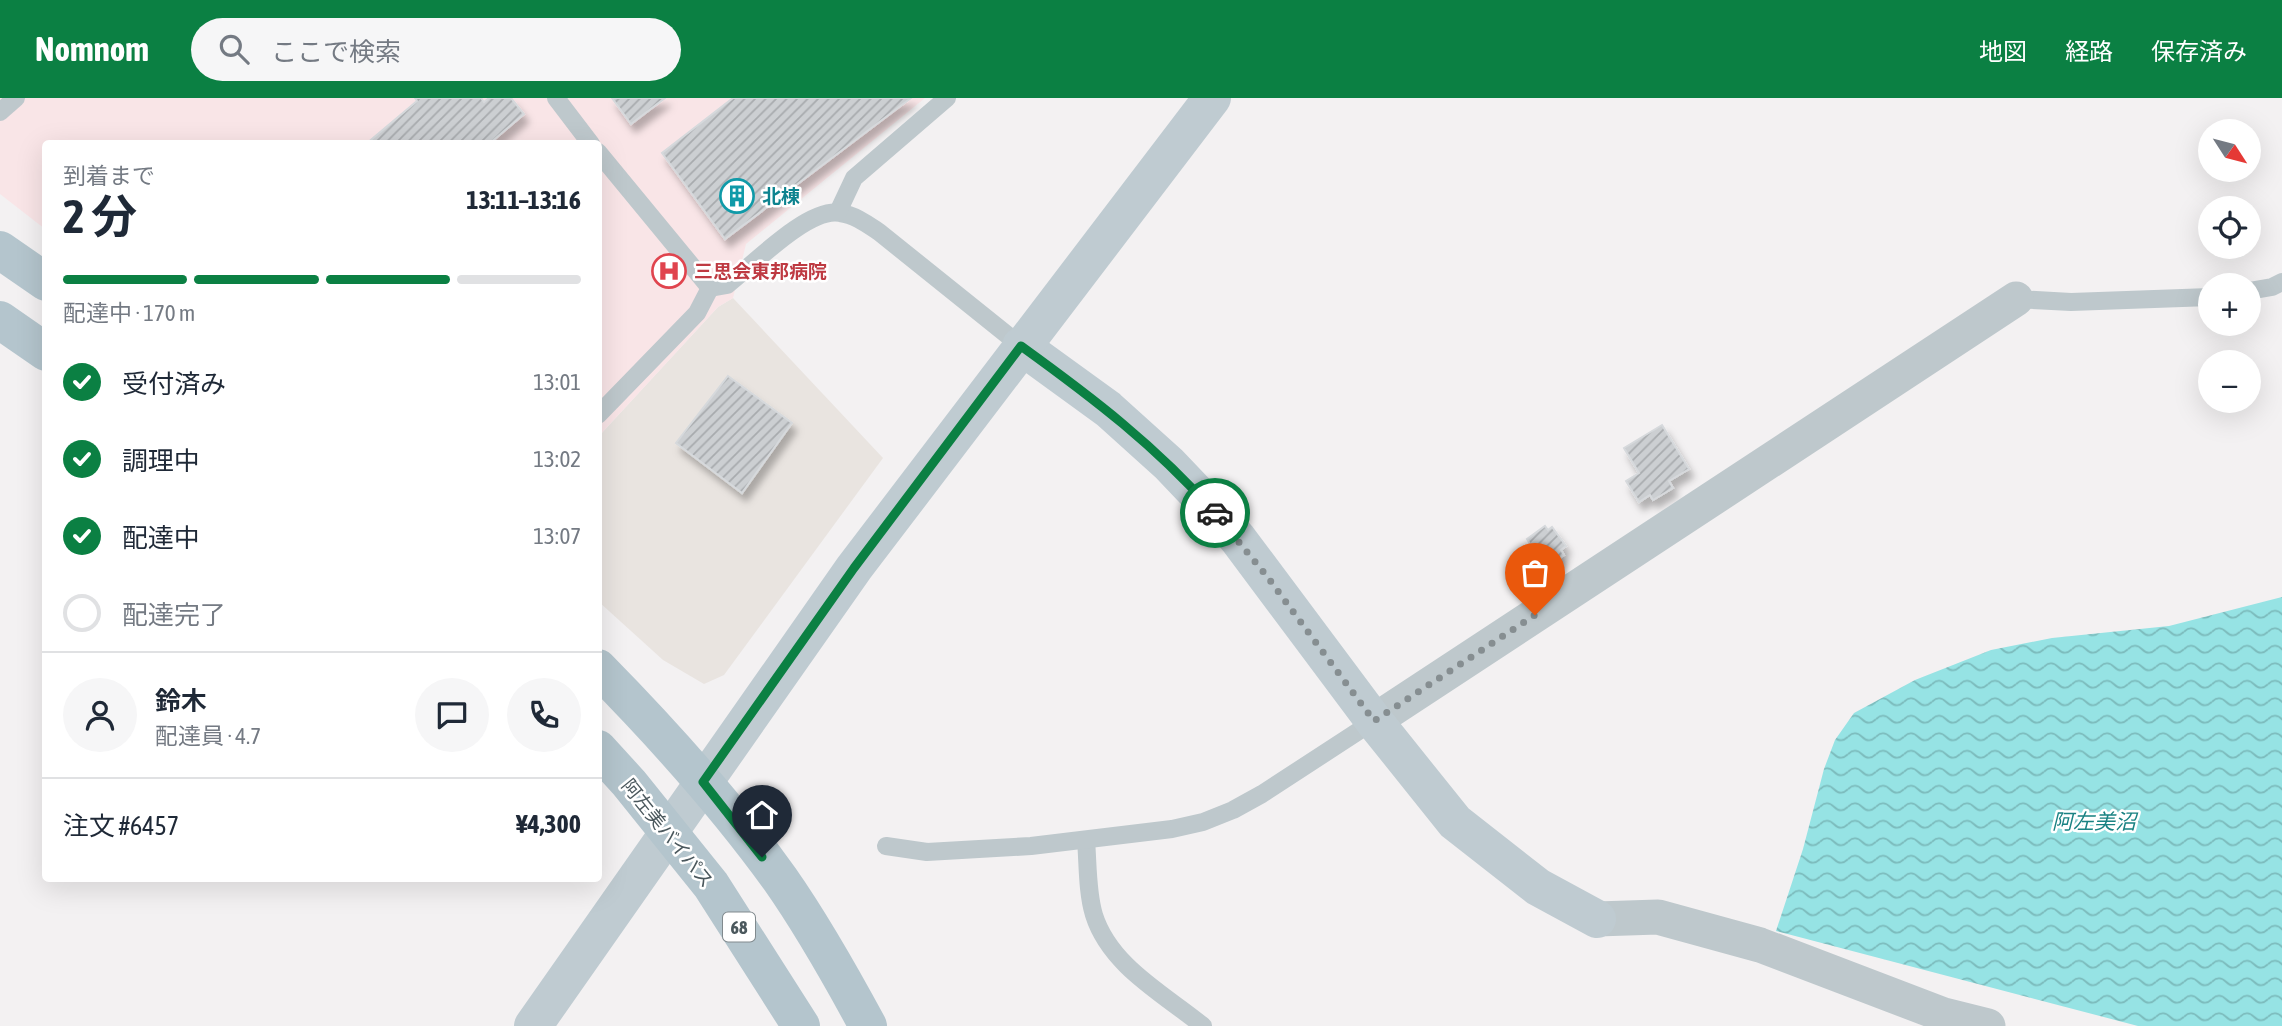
<!DOCTYPE html>
<html lang="ja">
<meta charset="utf-8">
<style>
:root{--surface:#fff;--page:#f6f6f7;--text:#1f2937;--muted:#747a83;--line:#e0e1e3;--accent:#0b8043}
body{margin:0;font-family:"Asap Condensed","Noto Sans JP",sans-serif;background:var(--page);color:var(--text);height:100vh;display:flex;flex-direction:column;font-size:26px;white-space:nowrap}
*{box-sizing:border-box;margin:0}
p{font-size:23px;color:var(--muted)}
.icon{flex:none;width:38px;height:38px;fill:none;stroke:currentColor;stroke-width:2;stroke-linecap:round;stroke-linejoin:round}
.map{position:relative;flex:1;overflow:hidden}
.side{position:absolute;left:42px;top:42px;width:560px;height:742px;display:flex;flex-direction:column;background:var(--surface);border-radius:7px;box-shadow:0 7px 28px #0002}
.side>*{flex:none}
.needle{width:46px;rotate:126deg}
.controls{position:absolute;left:2198px;top:21px;display:grid;gap:14px}
.controls a{display:grid;place-items:center;width:63px;height:63px;border-radius:50%;background:var(--surface);box-shadow:0 7px 28px #0002;font-size:35px}
.pin{position:absolute;display:grid;place-items:center;width:60px;height:60px;color:#fff;margin:-72px -30px;border-radius:50% 50% 50% 0;rotate:-45deg;box-shadow:0 0 7px #0007}
.pin .icon{rotate:45deg}
.courier{position:absolute;display:grid;place-items:center;width:70px;height:70px;margin:-35px;border:5px solid #0b8043;border-radius:50%;background:#fff;color:#222;box-shadow:0 2px 9px #0007}
.overview em{font-style:normal;font-weight:700}
.overview div{display:flex;flex-direction:column-reverse}
.overview{display:flex;align-items:center;justify-content:space-between;height:119px;padding:0 21px}
h1{font-size:46px;font-weight:700;line-height:52px}
.bar{display:grid;grid-template-columns:repeat(4,1fr);gap:10px 7px;align-content:center;height:84px;padding:0 21px}
.bar i{height:9px;border-radius:5px;background:var(--line)}
.bar .active{background:var(--accent)}
.bar p{grid-column:span 4}
.line{display:flex;align-items:center;gap:18px;padding:0 21px;border-top:2px solid var(--line)}
.line div{flex:1}
.round{display:grid;place-items:center;flex:none;width:74px;height:74px;border-radius:37px;background:var(--page)}
ol{padding:0 21px;list-style:none}
li{display:flex;align-items:center;gap:21px;height:77px}
li p{margin-inline-start:auto}
li .icon{padding:7px;border-radius:50%;background:var(--accent);color:#fff;stroke-width:4}
li:last-child{color:var(--muted)}
li i{width:38px;height:38px;border:4px solid var(--line);border-radius:50%}
header{display:flex;align-items:center;gap:42px;box-sizing:border-box;height:98px;padding:0 35px;background:var(--accent);color:#fff}
header strong{font-size:33px}
nav{display:flex;gap:38px;margin-inline-start:auto;font-size:24px}
.search{width:490px;height:63px;background:var(--page);display:flex;align-items:center;gap:18px;box-sizing:border-box;padding:0 24px;border-radius:38px;color:var(--muted);font-size:26px}
.map>svg:first-child{display:block}
.commercial{fill:#e9e4e0}
.medical{fill:#f9e5e7}
.water{fill:url(#water-waves)}
.building{fill:url(#building-hatch);stroke:#d6d9dc;stroke-width:2;filter:url(#shadow)}
.lines{fill:none;stroke-linecap:round;stroke-linejoin:round}
.lane{stroke:#bec8cc;stroke-width:18}
.street{stroke:#bec8cc;stroke-width:35}
.secondary{stroke:#bfcbd1;stroke-width:38}
.primary{stroke:#b4c5cd;stroke-width:38}
.done{stroke:#868e91;stroke-width:7;stroke-dasharray:0 12.6}
.route{stroke:#0b8043;stroke-width:9}
.labels{text-anchor:middle;dominant-baseline:central;stroke-width:5;stroke-linejoin:round;paint-order:stroke}
.shield{fill:#fff;stroke:#818a8e;stroke-width:2}
.shield-label{font-size:18px;font-weight:bold;fill:#4b585d}
.culture-label{font-size:19px;font-weight:bold;fill:#0d838f;stroke:#fff;text-anchor:start}
.health-label{font-size:19px;font-weight:bold;fill:#be3a42;stroke:#fff;text-anchor:start}
.street-label{font-size:19px;fill:#4b585d;stroke:#fff}
.water-label{font-size:21px;font-style:italic;fill:#198283;stroke:#fff}
</style>
<header>
<strong>Nomnom</strong>
<div class="search"><svg class="icon" aria-label="search" viewBox="0 0 24 24"><circle cx="10" cy="10" r="6"/><path d="M15 15l6 6"/></svg>ここで検索</div>
<nav><a>地図</a><a>経路</a><a>保存済み</a></nav>
</header>
<div class="map">
<svg width="2282" height="928" viewBox="0 0 2282 928">
<defs>
<pattern id="water-waves" width="16" height="10" patternUnits="userSpaceOnUse" patternTransform="scale(1.75)"><rect width="16" height="10" fill="#96e3e4"/><path d="M0 5q4-4 8 0t8 0" fill="none" stroke="#7cbbbc"/></pattern>
<pattern id="building-hatch" width="6" height="6" patternUnits="userSpaceOnUse" patternTransform="scale(1.75)"><rect width="6" height="6" fill="#cccfd2"/><path d="M-1 1l2-2M0 6l6-6M5 7l2-2" fill="none" stroke="#a8abae"/></pattern>
<filter id="shadow"><feDropShadow dx="4.5" dy="8" stdDeviation="3.5" flood-color="#0004"/></filter>
</defs>
<rect width="100%" height="100%" fill="#f3f1f2"/>
<!-- commercial -->
<path class="commercial" d="M733 200 883 360 724 577 704 586 663 562 599 504V338L718 209Z"/>
<!-- medical -->
<path class="medical" d="M0 0H925L746 146 733 200 718 209 599 338 598 46H46L45 131 0 96Z"/>
<!-- water -->
<path class="water" d="M2282 499V928H2138L1776 833 1803 751 1824 671 1835 642 1854 615 1915 582 1991 552 2052 540 2169 528Z"/>
<!-- building -->
<g class="building">
<path d="M415 0H481L484 4 489 0H511L524 16 489 46H366L417 3Z"/>
<path d="M612 0H665L631 26Z"/>
<path d="M733 0H911L725 141 662 55Z"/>
<path d="M728 278 792 325 742 395 676 345Z"/>
<path d="M1662 327 1689 371 1669 383 1673 390 1653 402 1650 397 1639 404 1626 383 1639 375 1624 350Z"/>
<path d="M1545 428 1548 432 1552 429 1566 448 1561 452 1564 457 1548 468 1546 464 1539 468 1526 450 1530 446 1527 441Z"/>
</g>
<g class="lines">
<!-- lane -->
<g class="lane">
<path d="M556 0 591 46"/>
<path d="M0 14 16 0"/>
<path d="M598 54 710 190 727 187C753 167 808 109 840 115 855 117 867 126 879 134L1021 248"/>
<path d="M838 114 854 80 947 0"/>
<path d="M2249 193 2272 189 2282 184"/>
<path d="M2016 201 2071 204 2210 199"/>
<path d="M598 317 697 215 710 190"/>
<path d="M1086 742C1088 766 1087 794 1094 817 1110 868 1164 896 1203 928"/>
<path d="M886 748 927 754 1031 748 1172 731 1203 724 1233 712 1262 696 1374 623"/>
</g>
<!-- street -->
<g class="street">
<path d="M1374 623 2016 201"/>
<path d="M1597 821 1658 819 1760 847 1944 917 1988 928"/>
</g>
<!-- secondary -->
<g class="secondary">
<path d="M1021 248 1108 311 1169 366 1210 409 1238 441 1374 623 1455 724 1538 789 1597 821"/>
<path d="M533 928 854 470 1212 0"/>
</g>
<!-- primary -->
<g class="primary">
<path d="M0 152 46 184"/>
<path d="M0 222 46 254"/>
<path d="M598 570C663 636 726 706 780 781 813 828 841 878 868 928"/>
<path d="M598 651 629 685 711 787 801 928"/>
</g>
</g>
<g class="lines">
<!-- done -->
<path class="done" d="M1215 415 1266 477 1374 623 1535 517"/>
<!-- route -->
<path class="route" d="M762 759 703 684 854 470 1021 248C1093 300 1156 348 1215 415"/>
</g>
<!-- icons -->
<defs>
<g id="building-ring" transform="scale(1.75)"><circle r="9.5" fill="#fff" stroke="#0f9aa8" stroke-width="1.5"/><path d="M-4-6H4V6H1V3H-1V6H-4ZM-2.5-4.3h1.7v1.8h-1.7ZM.8-4.3h1.7v1.8H.8ZM-2.5-1h1.7V.8h-1.7ZM.8-1h1.7V.8H.8Z" fill="#0f9aa8"/></g>
<g id="hospital-ring" transform="scale(1.75)"><circle r="9.5" fill="#fff" stroke="#e0444e" stroke-width="1.5"/><path d="M-5-5h3v3.5h4V-5h3V5h-3V1.5h-4V5h-3Z" fill="#e0444e"/></g>
</defs>
<g fill-rule="evenodd">
<use href="#building-ring" x="737" y="98"/>
<use href="#hospital-ring" x="669" y="173"/>
</g>
<g class="labels">
<!-- shield labels -->
<rect class="shield" x="723" y="814.5" width="32" height="29" rx="5"/>
<g class="shield-label">
<text x="739" y="829">68</text>
</g>
<!-- culture labels -->
<g class="culture-label">
<text x="762" y="98">北棟</text>
</g>
<!-- health labels -->
<g class="health-label">
<text x="694" y="173">三思会東邦病院</text>
</g>
<!-- street labels -->
<g class="street-label">
<text transform="translate(668 735) rotate(51)">阿左美バイパス</text>
</g>
<!-- water labels -->
<g class="water-label">
<text x="2094" y="723">阿左美沼</text>
</g>
</g>
</svg>
<div class="controls">
<a><svg class="needle" viewBox="-14 -14 28 28"><path d="M0-13l5 13h-10z" fill="#e53935"/><path d="M0 13l5-13h-10z" fill="#747a83"/></svg></a>
<a><svg class="icon" aria-label="locate" viewBox="0 0 24 24"><circle cx="12" cy="12" r="6"/><path d="M12 2v4M12 18v4M2 12h4M18 12h4"/></svg></a>
<a>+</a>
<a>−</a>
</div>
<div class="pin" style="left:1535px;top:517px;background:#ea580c"><svg class="icon" aria-label="bag" viewBox="0 0 24 24"><path d="M5 8h14l-1 12H6zM9 8a3 3 0 0 1 6 0"/></svg></div>
<div class="pin" style="left:762px;top:759px;background:#1f2937"><svg class="icon" aria-label="home" viewBox="0 0 24 24"><path d="M3 11l9-7 9 7M6 9v11h12V9"/></svg></div>
<div class="courier" style="left:1215px;top:415px"><svg class="icon" aria-label="car" viewBox="0 0 24 24"><path d="M5 17H2v-5l4-1 3-4h7l3 4 3 1v5h-3M9 17h6M6 11h13"/><circle cx="7" cy="17" r="2"/><circle cx="17" cy="17" r="2"/></svg></div>
<section class="side">
<div class="overview"><div><h1>2 分</h1><p>到着まで</p></div><em>13:11–13:16</em></div>
<div class="bar"><i class="active"></i><i class="active"></i><i class="active"></i><i></i><p>配達中 · 170 m</p></div>
<ol>
<li><svg class="icon" aria-label="check" viewBox="0 0 24 24"><path d="M5 12l5 5 9-10"/></svg>受付済み<p>13:01</p></li>
<li><svg class="icon" aria-label="check" viewBox="0 0 24 24"><path d="M5 12l5 5 9-10"/></svg>調理中<p>13:02</p></li>
<li><svg class="icon" aria-label="check" viewBox="0 0 24 24"><path d="M5 12l5 5 9-10"/></svg>配達中<p>13:07</p></li>
<li><i></i>配達完了</li>
</ol>
<div class="line" style="height:126px"><a class="round"><svg class="icon" aria-label="person" viewBox="0 0 24 24"><circle cx="12" cy="8" r="4"/><path d="M4 21q1-7 8-7t8 7"/></svg></a><div><b>鈴木</b><p>配達員 · 4.7</p></div><a class="round"><svg class="icon" aria-label="chat" viewBox="0 0 24 24"><path d="M4 5h16v11H9l-5 4z"/></svg></a><a class="round"><svg class="icon" aria-label="phone" viewBox="0 0 24 24"><path d="M5 4h4l2 5-3 2q2 4 5 5l2-3 5 2v4C11 20 4 13 5 4z"/></svg></a></div>
<div class="line" style="height:91px"><div>注文 #6457</div><b>¥4,300</b></div>
</section>
</div>
